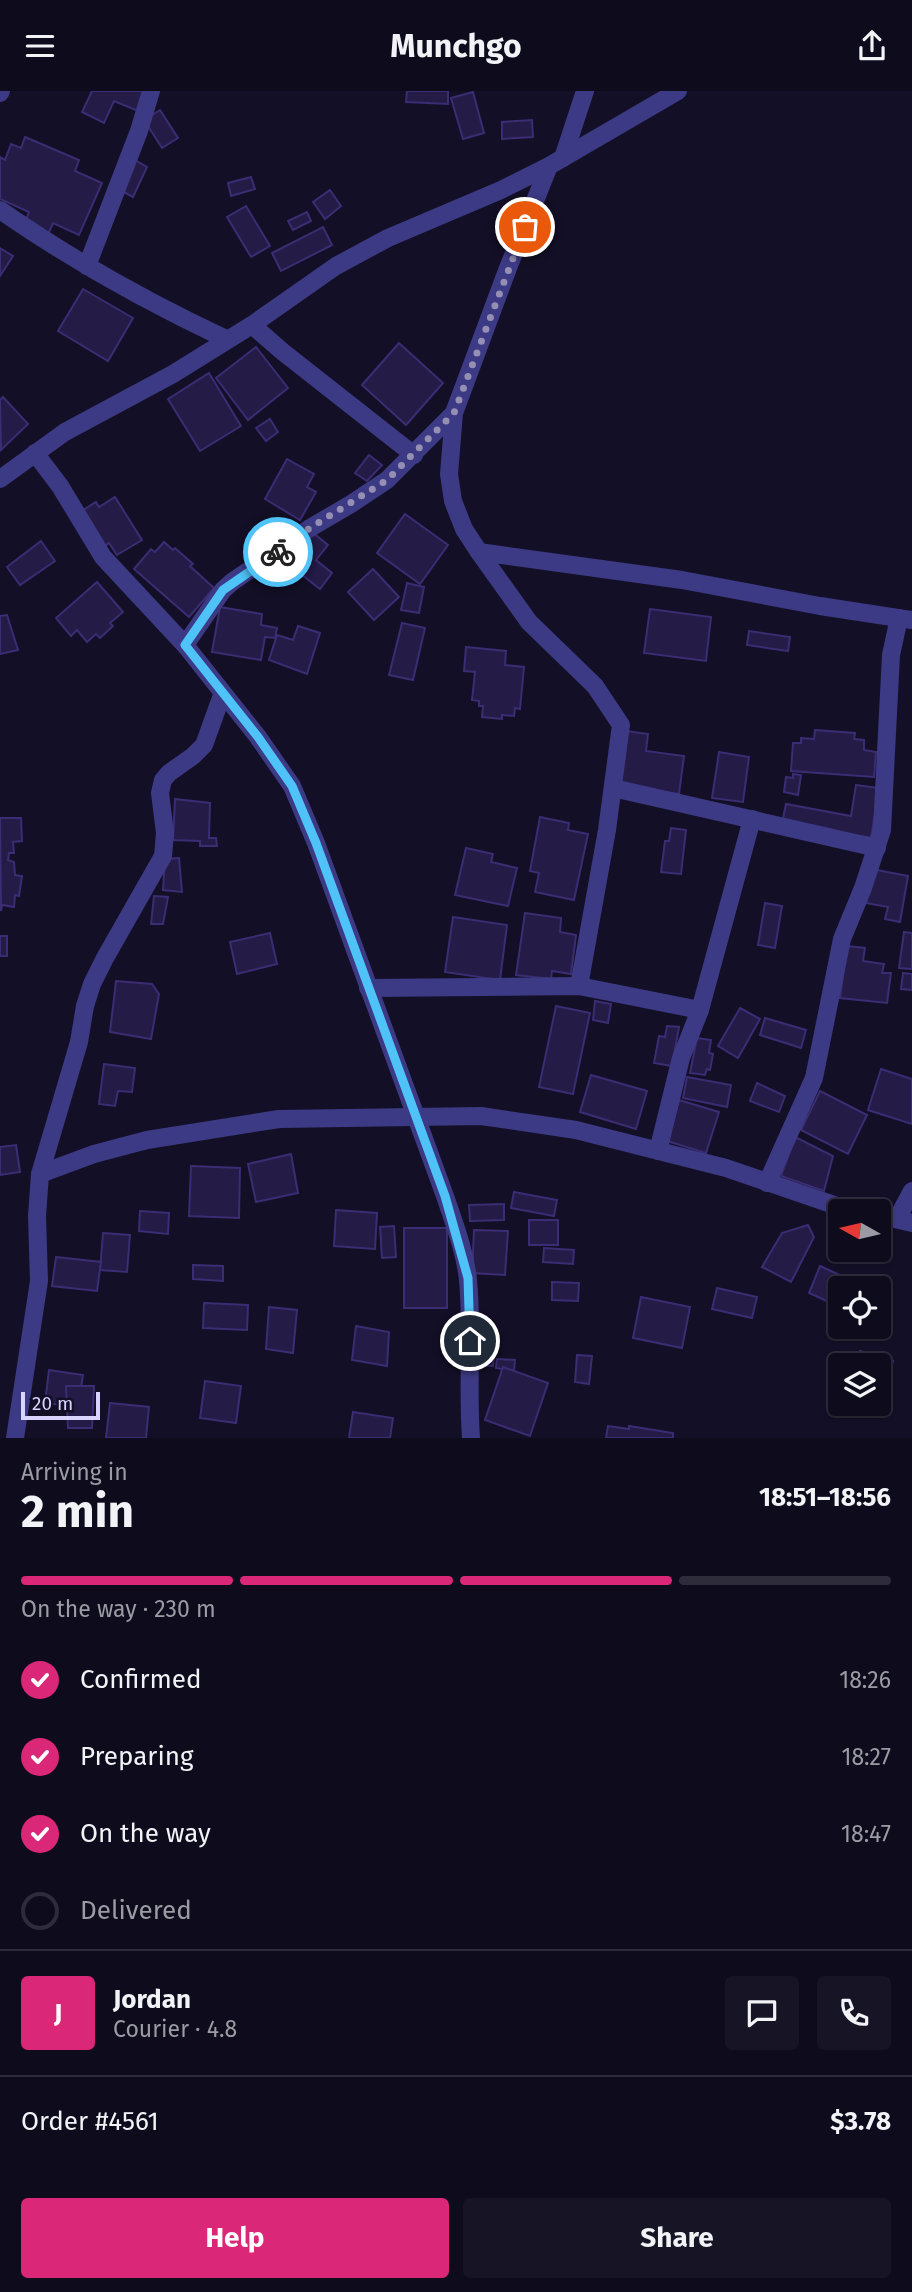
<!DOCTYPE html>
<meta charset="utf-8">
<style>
:root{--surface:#0e0b1c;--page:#171425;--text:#f1f3f6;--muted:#9b9ba3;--line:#2e2b3b;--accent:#db2777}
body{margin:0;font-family:"Fira Sans",sans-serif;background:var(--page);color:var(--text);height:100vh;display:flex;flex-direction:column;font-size:26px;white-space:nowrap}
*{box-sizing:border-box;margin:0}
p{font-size:23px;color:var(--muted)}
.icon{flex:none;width:38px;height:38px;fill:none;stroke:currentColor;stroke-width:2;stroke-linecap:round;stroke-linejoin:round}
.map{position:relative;height:1347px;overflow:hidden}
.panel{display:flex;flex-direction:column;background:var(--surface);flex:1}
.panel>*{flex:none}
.needle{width:46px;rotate:278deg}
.fabs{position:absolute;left:828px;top:1108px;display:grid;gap:14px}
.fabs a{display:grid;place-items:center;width:63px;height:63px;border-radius:7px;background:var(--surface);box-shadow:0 2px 5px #0004,0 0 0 2px var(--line);font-size:35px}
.scale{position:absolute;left:21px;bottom:18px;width:79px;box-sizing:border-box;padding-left:7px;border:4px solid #d9d4ff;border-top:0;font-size:19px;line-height:24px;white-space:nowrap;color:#d9d4ff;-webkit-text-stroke:5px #130f26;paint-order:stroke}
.pin{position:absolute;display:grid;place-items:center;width:60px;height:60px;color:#fff;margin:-30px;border:4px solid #fff;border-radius:50%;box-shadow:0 2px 7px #0007}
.courier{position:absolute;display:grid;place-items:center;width:70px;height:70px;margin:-35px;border:5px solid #4fc3f7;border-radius:50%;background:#fff;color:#222;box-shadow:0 2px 9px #0007}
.overview em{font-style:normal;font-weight:700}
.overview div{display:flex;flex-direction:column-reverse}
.overview{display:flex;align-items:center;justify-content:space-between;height:119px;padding:0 21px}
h1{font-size:46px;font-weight:700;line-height:52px}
.bar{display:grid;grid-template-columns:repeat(4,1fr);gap:10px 7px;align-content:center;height:84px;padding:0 21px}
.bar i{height:9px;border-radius:5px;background:var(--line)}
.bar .selected{background:var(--accent)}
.bar p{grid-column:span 4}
.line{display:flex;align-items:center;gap:18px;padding:0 21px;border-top:2px solid var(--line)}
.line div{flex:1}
.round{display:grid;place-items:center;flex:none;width:74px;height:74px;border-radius:7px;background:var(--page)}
ol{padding:0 21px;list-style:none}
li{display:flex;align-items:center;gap:21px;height:77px}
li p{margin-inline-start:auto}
li .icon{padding:7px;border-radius:50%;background:var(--accent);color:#fff;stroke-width:4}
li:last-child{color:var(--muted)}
li i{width:38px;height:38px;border:4px solid var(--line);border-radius:50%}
.primary-button{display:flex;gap:14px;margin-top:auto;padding:14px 21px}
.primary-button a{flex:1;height:80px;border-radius:7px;background:var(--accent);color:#fff;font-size:28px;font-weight:700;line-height:80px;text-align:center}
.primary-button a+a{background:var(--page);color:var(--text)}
header{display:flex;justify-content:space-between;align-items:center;height:91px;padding:0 21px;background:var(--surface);font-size:32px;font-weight:700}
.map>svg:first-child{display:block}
.building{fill:#241b47;stroke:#3b2d73;stroke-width:2}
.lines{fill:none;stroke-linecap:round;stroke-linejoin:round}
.street{stroke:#3d3a85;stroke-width:18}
.done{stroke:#948fb3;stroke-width:7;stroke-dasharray:0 12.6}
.route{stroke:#4fc3f7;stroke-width:9}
</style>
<header><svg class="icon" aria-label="menu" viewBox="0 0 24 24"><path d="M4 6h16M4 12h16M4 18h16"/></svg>Munchgo<svg class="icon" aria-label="share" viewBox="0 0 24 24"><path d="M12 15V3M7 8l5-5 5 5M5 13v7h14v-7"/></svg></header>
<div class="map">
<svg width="912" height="1347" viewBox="0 0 912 1347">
<rect width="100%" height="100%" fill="#130f26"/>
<!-- building -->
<g class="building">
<path d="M92 0H146L138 20 114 10 104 32 82 21Z"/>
<path d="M407 0H448V13L406 11Z"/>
<path d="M473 1 484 42 463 48 451 7Z"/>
<path d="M160 19 178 47 162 57 144 29Z"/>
<path d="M532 29 533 46 502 48V31Z"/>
<path d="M25 46 79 69 75 80 102 92 79 144 53 132 47 146 23 136 29 121 0 108V66L5 69 11 53 21 57Z"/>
<path d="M133 68 147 76 133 106 118 98Z"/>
<path d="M251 86 255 98 231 105 228 92Z"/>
<path d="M330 99 341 115 325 128 313 111Z"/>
<path d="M246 115 270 155 251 166 227 126Z"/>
<path d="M307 121 311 130 293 139 288 130Z"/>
<path d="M323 136 332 154 281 180 272 162Z"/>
<path d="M0 157 13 165 0 185Z"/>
<path d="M83 198 133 227 108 270 58 240Z"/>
<path d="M399 252 443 292 406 334 362 294Z"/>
<path d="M256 256 288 297 248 329 216 287Z"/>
<path d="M209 282 241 335 200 360 168 308Z"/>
<path d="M3 306 28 333 1 359 0 309Z"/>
<path d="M270 328 278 341 266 350 256 337Z"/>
<path d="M369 364 382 374 367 390 355 382Z"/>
<path d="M287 368 314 383 307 396 316 401 300 429 265 408Z"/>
<path d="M115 406 142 449 117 464 109 452 102 457 80 421 96 411 99 416Z"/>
<path d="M405 423 448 454 420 493 377 462Z"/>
<path d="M312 441 328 454 316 469 332 482 320 498 287 472Z"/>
<path d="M41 450 55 470 20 494 7 476Z"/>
<path d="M164 451 173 459 175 457 193 473 190 475 214 497 189 526 134 478 151 458 155 461Z"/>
<path d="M373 478 399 506 374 529 348 501Z"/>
<path d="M97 491 123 521 110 532 113 535 100 547 96 543 87 551 77 539 71 545 56 527Z"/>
<path d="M407 492 424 496 419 522 401 519Z"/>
<path d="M220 516 262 523 261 534 277 537 275 547 265 546 261 569 212 561Z"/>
<path d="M650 518 711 526 706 570 644 562Z"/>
<path d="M7 524 18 559 0 563V525Z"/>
<path d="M402 532 425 537 413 589 389 584Z"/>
<path d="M298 535 320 542 307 583 269 569 277 544 293 549Z"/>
<path d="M749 540 790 546 788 560 747 554Z"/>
<path d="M466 556 506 560 505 574 524 576 520 618 515 617 514 625 502 624V628L482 626 483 615H479V610L472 609 475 581 464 580Z"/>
<path d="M815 639 855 642 854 648 864 649V659L876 661 874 686 791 680 793 652H801V647L814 648Z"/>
<path d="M626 640 648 643 646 660 684 665 679 703 619 695Z"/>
<path d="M719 661 749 666 743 711 712 707Z"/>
<path d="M793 683 801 684 798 704 784 701 786 686 793 687Z"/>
<path d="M856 694 879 697 871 747 782 732 786 713 851 725Z"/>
<path d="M175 708 210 712 209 747H216L217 755H200V750L173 749Z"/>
<path d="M540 726 569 732 568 739 588 743 574 809 535 801 539 782 530 780Z"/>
<path d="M0 727H21L22 750 13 751 14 762H9L8 769 14 771 15 784 22 785 19 805 15 804 14 816 2 814 1 820Z"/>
<path d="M671 737 686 739 681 783 661 781 665 750H669Z"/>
<path d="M466 757 493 763 491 771 517 777 508 815 455 804Z"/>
<path d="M179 767 182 801 163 799 165 768Z"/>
<path d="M872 778 908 785 900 831 885 828 888 816 866 812Z"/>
<path d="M154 805 168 806 163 833H151Z"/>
<path d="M765 812 782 815 775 857 758 854Z"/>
<path d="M525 822 561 827 560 841 576 844 571 883 552 880 551 888 516 884Z"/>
<path d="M453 826 507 834 500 889 445 881Z"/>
<path d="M904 841 912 842V878L899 877Z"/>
<path d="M270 842 277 873 237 883 230 851Z"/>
<rect x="0" y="845" width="7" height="20"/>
<path d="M847 855 865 857 863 870 884 873 882 882H891L887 912 840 907Z"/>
<path d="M903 882 912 883V899L901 898Z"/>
<path d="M116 890 152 893 159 903 151 948 110 941Z"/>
<path d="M595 910 611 913 608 932 593 929Z"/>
<path d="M556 915 590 922 573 1003 539 996Z"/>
<path d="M740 917 760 928 738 967 718 955Z"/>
<path d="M765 927 806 939 801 957 760 944Z"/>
<path d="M667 935 679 936 672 975 654 972 659 945 665 946Z"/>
<path d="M697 947 711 949 709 962 713 963 710 979 707 978 705 984 690 982Z"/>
<path d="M104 973 135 977 132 1001 118 1000 115 1015 99 1013Z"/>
<path d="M881 978 912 988V1033L868 1019Z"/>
<path d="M591 984 647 1000 636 1038 580 1021Z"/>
<path d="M687 986 731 994 727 1016 683 1007Z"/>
<path d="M757 992 785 1005 779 1021 750 1010Z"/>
<path d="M820 1000 867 1024 848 1063 801 1039Z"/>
<path d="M679 1009 719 1021 706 1062 667 1050Z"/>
<path d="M795 1046 833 1065 824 1100 781 1085Z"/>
<path d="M16 1054 20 1081 0 1084V1056Z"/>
<path d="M291 1063 298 1102 256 1111 248 1073Z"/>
<path d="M191 1075 240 1077 239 1127 189 1125Z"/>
<path d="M514 1101 557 1109 554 1125 511 1117Z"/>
<path d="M504 1113V1129L470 1130 469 1114Z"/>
<path d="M336 1119 377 1122 375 1158 334 1155Z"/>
<path d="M140 1120 169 1122 168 1143 139 1140Z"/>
<rect x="529" y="1129" width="29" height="25"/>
<path d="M808 1134 814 1146 791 1191 762 1176 782 1142Z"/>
<path d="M394 1135 396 1166 382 1167 380 1136Z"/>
<rect x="404" y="1137" width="43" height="80"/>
<path d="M474 1139 508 1140 505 1184 472 1182Z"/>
<path d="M103 1142 130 1144 127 1181 100 1179Z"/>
<path d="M544 1157 574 1159 573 1173 543 1171Z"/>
<path d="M56 1166 101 1171 97 1200 52 1195Z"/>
<path d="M193 1174 223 1175V1190L193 1188Z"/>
<path d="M820 1175 842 1185 831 1212 809 1202Z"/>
<path d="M552 1191 579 1192 578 1210 552 1209Z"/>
<path d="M717 1197 757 1206 752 1227 712 1218Z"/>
<path d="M641 1206 690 1216 682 1257 633 1247Z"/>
<path d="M204 1212 248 1214 247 1239 203 1237Z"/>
<path d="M269 1216 297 1219 293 1262 266 1258Z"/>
<path d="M356 1235 389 1241 387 1275 352 1269Z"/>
<path d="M480 1239 496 1240 493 1275 479 1274Z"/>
<path d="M860 1260 893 1270 885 1297 878 1295V1274H856Z"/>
<path d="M577 1264 592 1265 589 1293 575 1291Z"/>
<path d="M497 1268 515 1269 514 1280 496 1277Z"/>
<path d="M503 1276 548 1292 530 1345 485 1329Z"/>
<path d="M49 1279 83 1284 78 1316 45 1312Z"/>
<path d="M205 1290 241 1295 236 1332 200 1327Z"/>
<path d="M66 1295H94L92 1337H68Z"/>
<path d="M110 1312 149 1316 146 1347H106Z"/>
<path d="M353 1321 393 1327 390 1347H349Z"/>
<path d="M608 1335 629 1338V1335L673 1342V1347H606Z"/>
</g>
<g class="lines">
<!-- street -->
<g class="street">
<path d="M0 2 1 0"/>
<path d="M563 67 585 0"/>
<path d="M549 75 508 177 454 322 449 383 453 410 464 438 479 461 529 531 595 595 621 634 607 739 579 895"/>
<path d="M0 119C72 169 147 211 226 248"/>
<path d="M87 175 139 40 151 0"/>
<path d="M252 234 283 261 414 364"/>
<path d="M35 362 60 395 103 466 185 554 258 646 292 695 316 752 445 1105C454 1132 465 1160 468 1189 473 1242 467 1294 471 1347"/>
<path d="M0 388 65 341 173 283 252 234 336 175 388 147 501 99 549 75 678 0"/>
<path d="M479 461 682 489 820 515 912 529"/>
<path d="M185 554 223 499 232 491 310 437 351 413 387 389 454 322"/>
<path d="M613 697 877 757"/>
<path d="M368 897 579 895 700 919"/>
<path d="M658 1060 681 967 700 919 752 728"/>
<path d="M40 1083 94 1063 147 1049 279 1028 481 1025 576 1039 726 1077 837 1115 860 1120"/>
<path d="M767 1092 814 987 842 848 863 797 882 739 891 564 899 527"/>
<path d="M878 1124 912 1132"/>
<path d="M897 1128 912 1100"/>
<path d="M15 1347 39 1190 37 1125 40 1083 79 951 85 915 92 893 105 867 163 765 165 742 160 702 163 689 169 682 193 665 204 654 222 604"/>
</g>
</g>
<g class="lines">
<!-- done -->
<path class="done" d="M278 461 310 437 387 389 454 322 525 136"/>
<!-- route -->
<path class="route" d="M278 461 223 499 185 554 258 646 292 695 316 752 445 1105 468 1187 470 1250"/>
</g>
</svg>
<div class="fabs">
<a><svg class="needle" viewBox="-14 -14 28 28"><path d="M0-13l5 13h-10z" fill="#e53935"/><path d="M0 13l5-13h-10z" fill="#9b9ba3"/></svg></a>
<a><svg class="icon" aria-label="locate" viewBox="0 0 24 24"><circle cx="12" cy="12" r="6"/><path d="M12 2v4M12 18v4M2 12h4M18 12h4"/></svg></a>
<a><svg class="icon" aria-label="layers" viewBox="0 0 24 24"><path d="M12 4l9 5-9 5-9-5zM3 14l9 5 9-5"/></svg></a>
</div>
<div class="scale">20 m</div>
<div class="pin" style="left:525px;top:136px;background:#ea580c"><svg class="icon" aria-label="bag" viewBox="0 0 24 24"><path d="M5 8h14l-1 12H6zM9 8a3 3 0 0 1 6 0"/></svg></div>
<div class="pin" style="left:470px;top:1250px;background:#1f2937"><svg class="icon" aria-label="home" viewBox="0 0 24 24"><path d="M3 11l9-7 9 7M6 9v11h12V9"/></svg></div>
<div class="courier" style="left:278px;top:461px"><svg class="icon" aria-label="bike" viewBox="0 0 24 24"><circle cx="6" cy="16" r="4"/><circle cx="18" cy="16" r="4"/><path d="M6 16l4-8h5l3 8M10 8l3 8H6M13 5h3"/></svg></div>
</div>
<section class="panel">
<div class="overview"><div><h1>2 min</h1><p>Arriving in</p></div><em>18:51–18:56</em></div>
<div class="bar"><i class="selected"></i><i class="selected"></i><i class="selected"></i><i></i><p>On the way · 230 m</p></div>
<ol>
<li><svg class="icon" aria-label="check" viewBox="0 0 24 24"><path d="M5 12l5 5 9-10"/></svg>Confirmed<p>18:26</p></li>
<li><svg class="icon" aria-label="check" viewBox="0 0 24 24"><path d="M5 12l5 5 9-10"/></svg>Preparing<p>18:27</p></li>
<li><svg class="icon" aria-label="check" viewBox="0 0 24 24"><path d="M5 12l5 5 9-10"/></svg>On the way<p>18:47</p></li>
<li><i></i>Delivered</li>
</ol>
<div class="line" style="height:126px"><b class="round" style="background:var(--accent);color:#fff">J</b><div><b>Jordan</b><p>Courier · 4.8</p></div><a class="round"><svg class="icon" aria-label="chat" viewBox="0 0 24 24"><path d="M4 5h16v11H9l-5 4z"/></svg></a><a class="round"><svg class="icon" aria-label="phone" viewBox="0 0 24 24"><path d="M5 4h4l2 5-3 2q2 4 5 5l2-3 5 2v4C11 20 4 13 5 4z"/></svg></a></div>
<div class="line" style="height:91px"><div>Order #4561</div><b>$3.78</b></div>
<div class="primary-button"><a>Help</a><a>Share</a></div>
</section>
